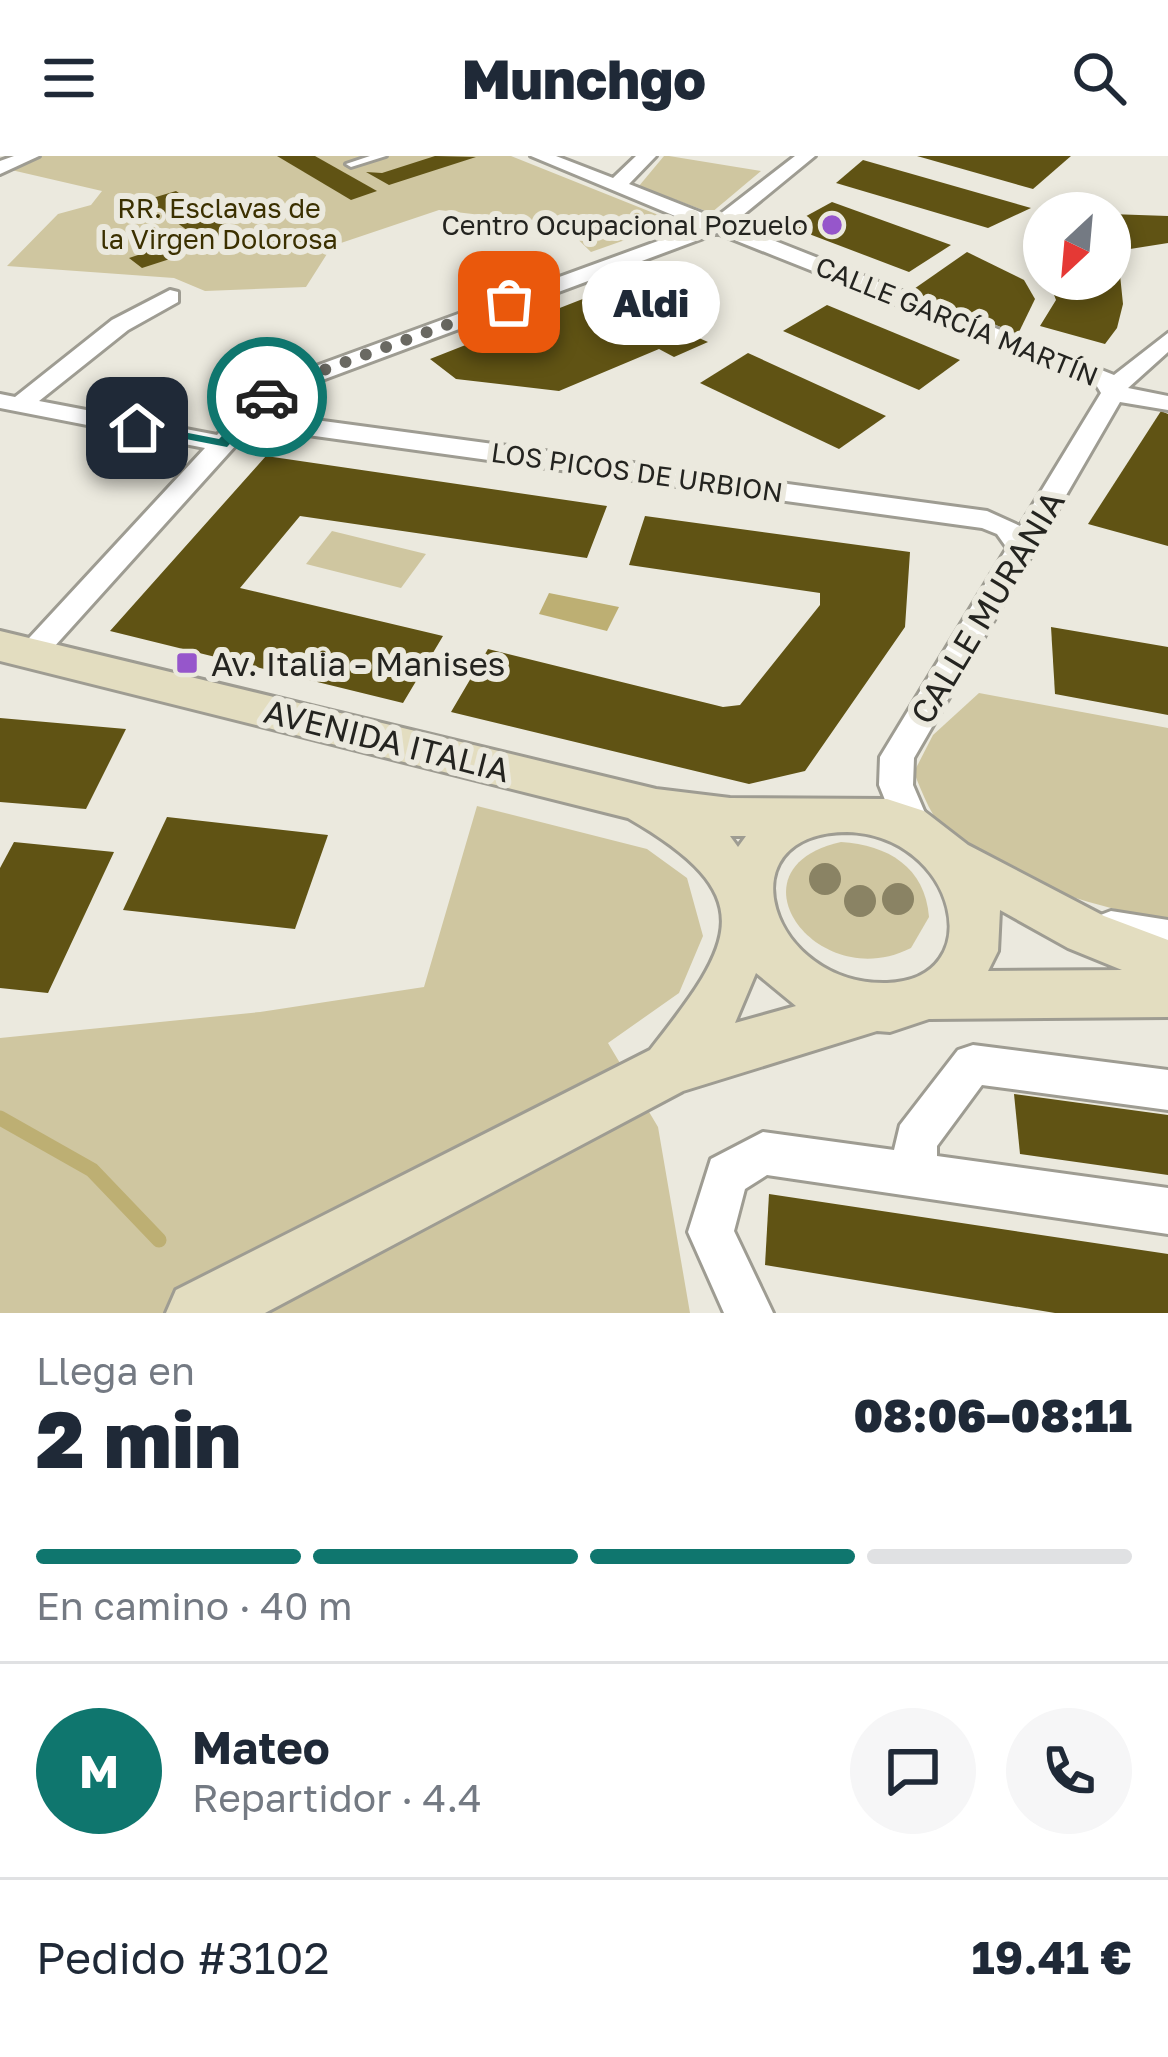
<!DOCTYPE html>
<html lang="es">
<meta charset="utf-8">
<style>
:root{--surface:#fff;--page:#f6f6f7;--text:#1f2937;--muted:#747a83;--line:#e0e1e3;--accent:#0f766e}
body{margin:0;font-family:"Golos Text",sans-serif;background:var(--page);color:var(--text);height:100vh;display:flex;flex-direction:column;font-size:45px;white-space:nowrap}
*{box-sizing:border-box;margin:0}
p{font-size:39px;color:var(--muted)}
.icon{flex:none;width:66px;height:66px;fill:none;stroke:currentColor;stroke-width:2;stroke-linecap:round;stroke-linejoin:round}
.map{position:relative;height:1157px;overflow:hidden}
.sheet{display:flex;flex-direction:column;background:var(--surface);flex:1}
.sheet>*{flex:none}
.needle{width:78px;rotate:206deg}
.controls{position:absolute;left:1023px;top:36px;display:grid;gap:24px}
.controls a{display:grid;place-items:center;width:108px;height:108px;border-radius:50%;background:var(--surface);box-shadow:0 6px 18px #0003;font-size:60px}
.pin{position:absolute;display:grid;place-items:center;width:102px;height:102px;color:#fff;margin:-51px;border-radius:24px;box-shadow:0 6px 18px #0006}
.courier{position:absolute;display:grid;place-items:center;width:120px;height:120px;margin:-60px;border:9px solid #0f766e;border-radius:50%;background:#fff;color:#222;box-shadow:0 3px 15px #0007}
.bubble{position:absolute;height:84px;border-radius:42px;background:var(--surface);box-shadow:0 6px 18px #0003;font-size:39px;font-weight:800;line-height:84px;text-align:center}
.head em{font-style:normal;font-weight:800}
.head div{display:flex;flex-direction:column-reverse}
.head{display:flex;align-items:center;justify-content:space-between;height:204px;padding:0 36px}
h1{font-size:78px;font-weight:800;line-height:90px}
.bar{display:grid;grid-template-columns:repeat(4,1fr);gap:18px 12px;align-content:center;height:144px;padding:0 36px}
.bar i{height:15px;border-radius:9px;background:var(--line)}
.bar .selected{background:var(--accent)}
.bar p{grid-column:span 4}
.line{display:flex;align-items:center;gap:30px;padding:0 36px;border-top:3px solid var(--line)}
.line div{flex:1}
.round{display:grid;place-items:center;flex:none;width:126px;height:126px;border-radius:63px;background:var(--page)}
header{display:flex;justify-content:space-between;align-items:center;height:156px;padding:0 36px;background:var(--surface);font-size:54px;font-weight:800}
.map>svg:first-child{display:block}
.green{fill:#cfc6a0}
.water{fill:#bdaf73}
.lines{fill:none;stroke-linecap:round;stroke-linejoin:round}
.stream{stroke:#bdaf73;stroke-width:15}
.building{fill:#605314}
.lane-casing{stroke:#9e9c92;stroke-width:6}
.street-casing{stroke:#9e9c92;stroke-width:6}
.secondary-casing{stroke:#9e9c92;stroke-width:6}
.lane{fill:#fff;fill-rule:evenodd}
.street{fill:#fff;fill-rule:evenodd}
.secondary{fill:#e3ddc0;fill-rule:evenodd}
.tree{fill:#8a8364}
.route{fill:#0f766e}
.done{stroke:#6a6962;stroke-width:12;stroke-dasharray:0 21.6}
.poi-dot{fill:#9656cb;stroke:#ebe9de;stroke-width:4.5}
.labels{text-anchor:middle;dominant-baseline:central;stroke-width:12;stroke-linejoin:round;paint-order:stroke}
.far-park-label{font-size:27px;fill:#3b3000;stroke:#ebe9de}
.far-poi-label{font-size:27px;fill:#242420;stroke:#ebe9de;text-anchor:end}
.far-street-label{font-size:27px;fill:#242420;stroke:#ebe9de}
.street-label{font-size:33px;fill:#242420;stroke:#ebe9de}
.poi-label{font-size:33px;fill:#242420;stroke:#ebe9de;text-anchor:start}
</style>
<header><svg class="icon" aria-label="menu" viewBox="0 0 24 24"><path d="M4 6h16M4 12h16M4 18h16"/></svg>Munchgo<svg class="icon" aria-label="search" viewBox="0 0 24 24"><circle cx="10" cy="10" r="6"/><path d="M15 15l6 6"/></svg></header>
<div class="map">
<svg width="1168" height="1157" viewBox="0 0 1168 1157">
<rect width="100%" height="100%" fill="#ebe9de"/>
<!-- green -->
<g class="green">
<path d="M39 0H511L676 66 591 96 563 69 439 54 332 90 306 131 205 135 174 122 7 110 58 58 91 49 102 35 7 13Z"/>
<path d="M664 0H669L761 15 711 57 639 30Z"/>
<path d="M332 375 426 398 401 432 306 408Z"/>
<path d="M979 537 1168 572V764C1113 756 989 721 950 681 932 662 923 640 914 616L933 579Z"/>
<path d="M477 650 647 693 687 722 703 780 679 837 608 887 658 971 690 1157H0V882L260 856 424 831Z"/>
<path d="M841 686C888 689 925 711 929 761L911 792C816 840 724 712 841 686Z"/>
</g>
<!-- water -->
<path class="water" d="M549 437 619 451 607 475 539 458Z"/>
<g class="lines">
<!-- stream -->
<path class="stream" d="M0 962 92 1014 159 1084"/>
</g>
<!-- building -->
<g class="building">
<path d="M277 0H315L377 35 351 44Z"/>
<path d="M435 0 476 1 389 29 366 16 382 17Z"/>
<path d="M917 0H1071L1033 33Z"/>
<path d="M863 4 1031 52 988 72 836 27Z"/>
<path d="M176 35 241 80 142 112 129 102 195 80 146 44Z"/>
<path d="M832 46 951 89 909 116 788 70Z"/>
<path d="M1110 58 1168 60V87L1130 93 1119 109 1123 148 1117 172 1105 188 1040 170 1056 144 1048 123H1110Z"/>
<path d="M967 96 1024 124 1035 143 1018 178 911 135Z"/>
<path d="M598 137 708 186 674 201 659 193 559 235 456 223 430 203Z"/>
<path d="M827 149 960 204 919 234 783 175Z"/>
<path d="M748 197 886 260 839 293 700 227Z"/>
<path d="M1161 255 1168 258V390L1088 368Z"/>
<path d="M266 300 607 350 587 402 300 360 240 432 443 480 403 547 110 475Z"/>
<path d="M645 360 910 396 905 471 805 615 749 628 451 556 488 493 723 551 740 549 820 449V437L629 409Z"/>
<path d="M1051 471 1168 491V559L1055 538Z"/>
<path d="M0 562 126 573 86 653 0 646Z"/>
<path d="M167 661 328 679 295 773 123 754Z"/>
<path d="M14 686 114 696 48 837 0 832V712Z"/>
<path d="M1014 938 1168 959V1019L1020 998Z"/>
<path d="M769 1038 1168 1098V1157H1055L765 1109Z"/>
</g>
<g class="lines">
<!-- lane casing -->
<g class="lane-casing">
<path id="lane" d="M370 0H386L351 11 346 8Z"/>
</g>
<!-- street casing -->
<g class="street-casing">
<g id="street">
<path d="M14 0H39L0 18V5Z"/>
<path d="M531 0H556L613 22 636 0H656L629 28 715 62 795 0H815L732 68 1114 219 1168 177V196L1128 232 1168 240V254L1120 246 914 602 913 629 931 671 926 681H900L879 629 880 601 1007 392 997 378 982 372 286 276 246 278 44 502H22L18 494 205 292 0 252V238L15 241 112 164 170 134 178 136V146L128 174 39 245 217 279 264 229 699 70ZM717 77 1095 227 1101 237 1020 370 987 355 286 260 261 262 282 239Z"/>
<path d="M1111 755 1168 764V796L1098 782 1092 771 1098 760Z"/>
<path d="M973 889 1168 914V954L982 929 937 990V1000L1168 1032V1078L767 1019 745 1033 734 1075 773 1157H724L688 1076 711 1003 763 976 894 994 900 969 958 894Z"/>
</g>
</g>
<!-- secondary casing -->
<g class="secondary-casing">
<path id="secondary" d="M0 475 656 633 730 642 887 643 924 655 968 689 1104 760 1168 784V861L929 863 890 876 877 875 683 935 265 1157H166L176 1134 650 894C736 785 763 740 628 662L0 505ZM847 676C957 679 991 824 887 827 771 830 721 677 847 676ZM730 680H746L738 691ZM1000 754 1068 792 1122 814 988 815 998 795ZM756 817 796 850 735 867Z"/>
</g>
<!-- lane -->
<use href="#lane" class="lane"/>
<!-- street -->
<use href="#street" class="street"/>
<!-- secondary -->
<use href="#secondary" class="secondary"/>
</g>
<!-- trees -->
<g class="tree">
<circle cx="825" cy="723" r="16"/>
<circle cx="898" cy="743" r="16"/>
<circle cx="860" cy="745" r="16"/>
</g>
<!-- route -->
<path class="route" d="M262 238 274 241 227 291 129 272 137 267 219 283Z"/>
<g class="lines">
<!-- done -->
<path class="done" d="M267 241 291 226 509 146"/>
</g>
<!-- markers -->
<g class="poi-dot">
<circle cx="832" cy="69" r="12"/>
<rect x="175" y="495" width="24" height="24" rx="6"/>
</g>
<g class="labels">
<!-- far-park labels -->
<g class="far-park-label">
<text x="219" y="52">RR. Esclavas de<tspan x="219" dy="31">la Virgen Dolorosa</tspan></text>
</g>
<!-- far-poi labels -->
<g class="far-poi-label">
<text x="808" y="69">Centro Ocupacional Pozuelo</text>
</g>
<!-- far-street labels -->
<g class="far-street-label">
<text transform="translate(957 165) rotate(22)">CALLE GARCÍA MARTÍN</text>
<text transform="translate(637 316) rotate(8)">LOS PICOS DE URBION</text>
</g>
<!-- street labels -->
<g class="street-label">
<text transform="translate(987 451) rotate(-59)">CALLE MURANIA</text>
<text transform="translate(387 584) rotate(14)">AVENIDA ITALIA</text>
</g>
<!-- poi labels -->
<g class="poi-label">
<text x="211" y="507">Av. Italia - Manises</text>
</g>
</g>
</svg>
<div class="controls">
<a><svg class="needle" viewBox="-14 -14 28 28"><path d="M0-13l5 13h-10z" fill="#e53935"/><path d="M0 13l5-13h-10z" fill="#747a83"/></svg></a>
</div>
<div class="pin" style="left:509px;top:146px;background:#ea580c"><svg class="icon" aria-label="bag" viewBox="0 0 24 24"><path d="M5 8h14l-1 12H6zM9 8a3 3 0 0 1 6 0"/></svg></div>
<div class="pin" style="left:137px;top:272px;background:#1f2937"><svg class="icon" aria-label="home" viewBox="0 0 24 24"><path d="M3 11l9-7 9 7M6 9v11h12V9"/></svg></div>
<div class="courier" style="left:267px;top:241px"><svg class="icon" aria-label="car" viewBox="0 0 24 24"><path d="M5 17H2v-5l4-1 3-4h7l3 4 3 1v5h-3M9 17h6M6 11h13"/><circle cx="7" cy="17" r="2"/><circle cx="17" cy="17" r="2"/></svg></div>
<div class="bubble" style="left:582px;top:105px;width:138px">Aldi</div>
</div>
<section class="sheet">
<div class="head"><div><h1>2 min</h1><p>Llega en</p></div><em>08:06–08:11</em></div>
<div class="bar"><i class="selected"></i><i class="selected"></i><i class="selected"></i><i></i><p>En camino · 40 m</p></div>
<div class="line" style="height:216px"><b class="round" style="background:var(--accent);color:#fff">M</b><div><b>Mateo</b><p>Repartidor · 4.4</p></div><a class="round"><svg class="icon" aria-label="chat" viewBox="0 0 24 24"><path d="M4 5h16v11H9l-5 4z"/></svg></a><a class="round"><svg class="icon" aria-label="phone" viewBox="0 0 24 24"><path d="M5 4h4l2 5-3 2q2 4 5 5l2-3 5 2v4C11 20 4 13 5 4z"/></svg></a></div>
<div class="line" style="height:156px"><div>Pedido #3102</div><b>19.41 €</b></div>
</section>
